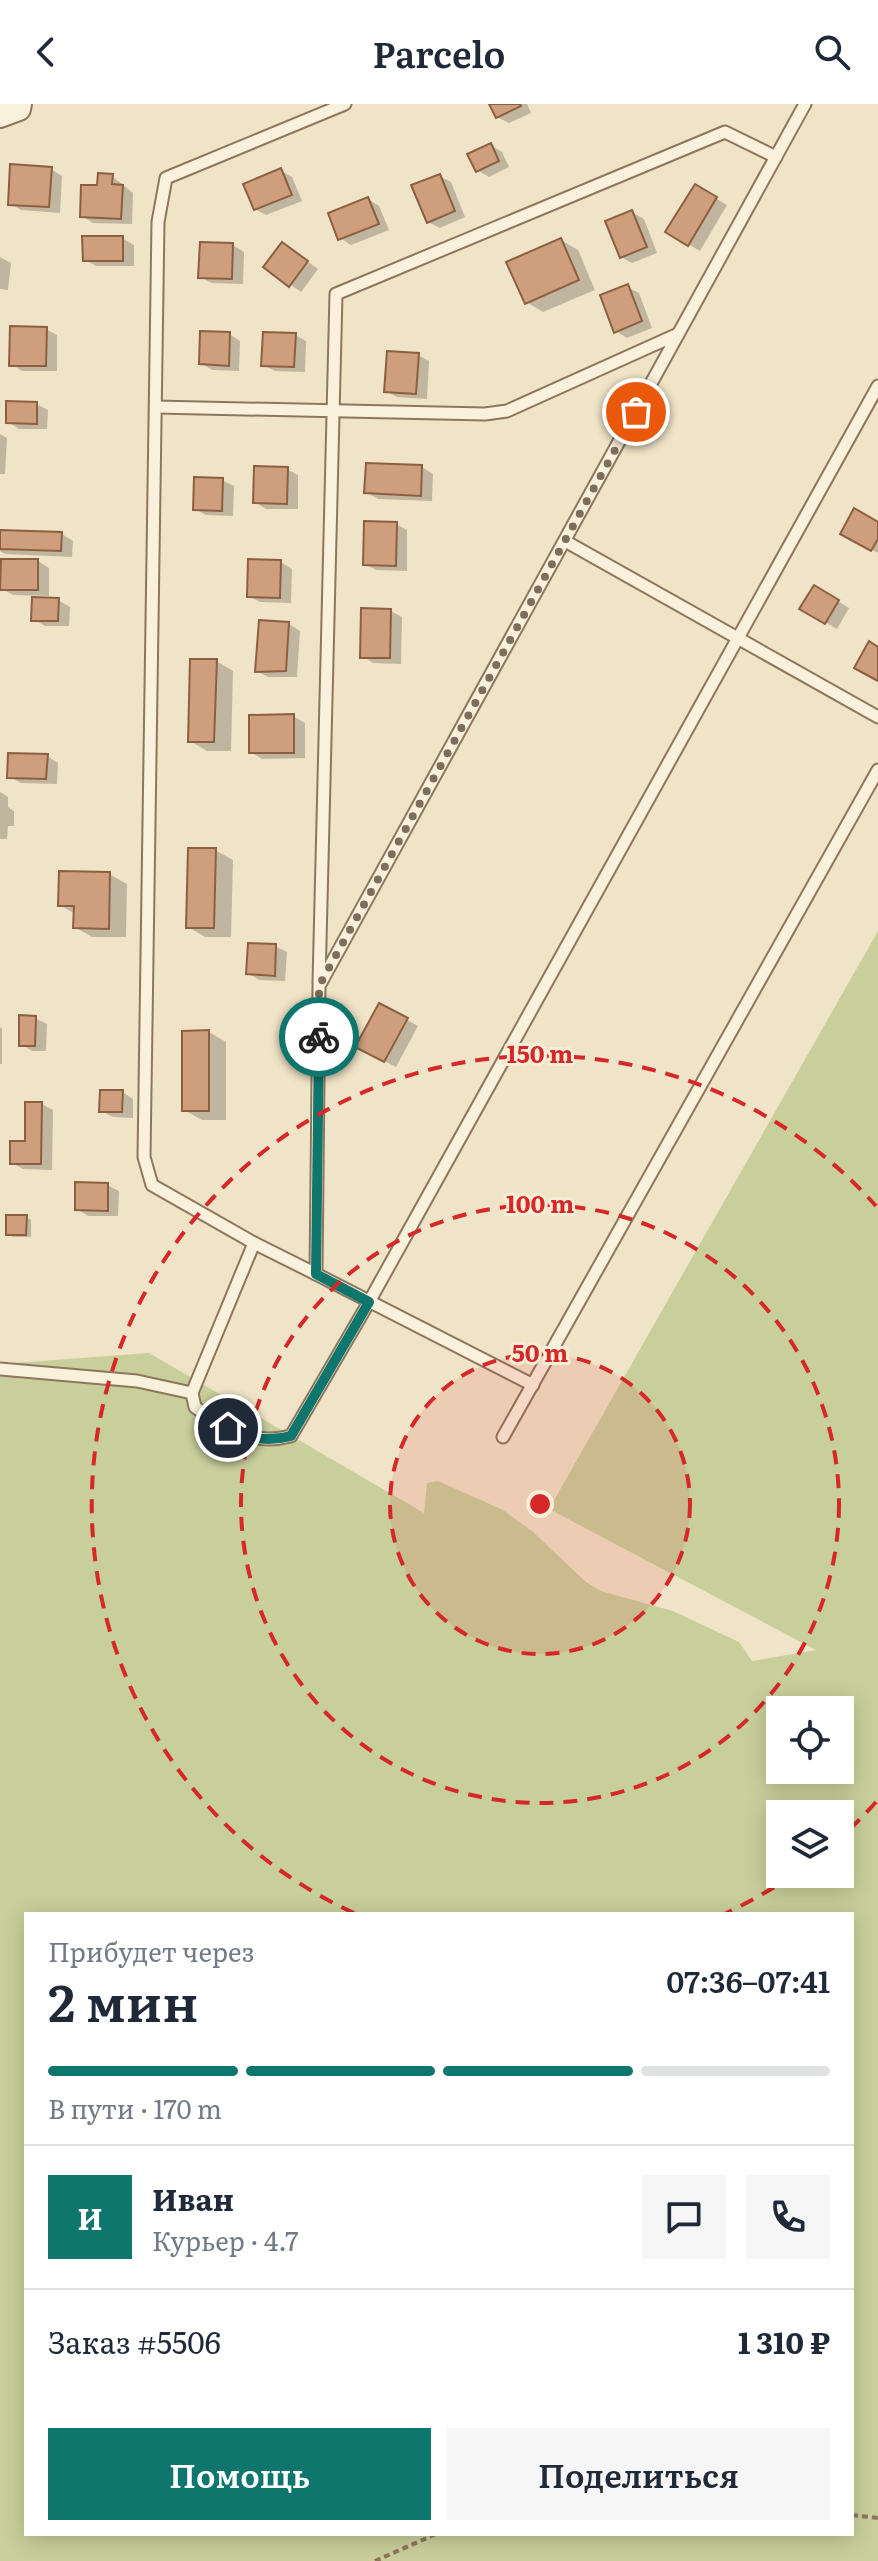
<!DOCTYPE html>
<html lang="ru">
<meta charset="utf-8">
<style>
:root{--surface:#fff;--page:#f6f6f7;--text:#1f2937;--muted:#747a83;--line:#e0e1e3;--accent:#0f766e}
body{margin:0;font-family:Literata,serif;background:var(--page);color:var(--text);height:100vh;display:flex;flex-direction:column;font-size:30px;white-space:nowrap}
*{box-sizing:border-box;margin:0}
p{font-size:26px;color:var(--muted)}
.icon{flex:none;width:44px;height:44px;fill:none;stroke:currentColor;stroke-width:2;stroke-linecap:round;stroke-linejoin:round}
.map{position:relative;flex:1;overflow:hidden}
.side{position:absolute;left:24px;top:1808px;width:830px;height:624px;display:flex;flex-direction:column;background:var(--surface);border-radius:0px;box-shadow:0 4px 20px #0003}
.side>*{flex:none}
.fabs{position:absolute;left:766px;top:1592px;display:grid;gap:16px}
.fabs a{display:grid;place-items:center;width:88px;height:88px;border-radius:0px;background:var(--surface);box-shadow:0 4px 20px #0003;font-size:40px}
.pin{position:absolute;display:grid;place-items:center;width:68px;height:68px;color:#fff;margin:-34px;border:4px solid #fff;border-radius:50%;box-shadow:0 2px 8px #0007}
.courier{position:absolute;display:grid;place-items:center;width:80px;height:80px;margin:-40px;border:6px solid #0f766e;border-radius:50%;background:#fff;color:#222;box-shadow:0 2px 10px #0007}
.overview em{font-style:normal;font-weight:600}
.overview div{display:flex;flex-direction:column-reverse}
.overview{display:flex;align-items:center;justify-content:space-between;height:136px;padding:0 24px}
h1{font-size:52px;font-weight:600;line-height:60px}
.bar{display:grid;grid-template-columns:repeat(4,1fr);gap:12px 8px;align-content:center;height:96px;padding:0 24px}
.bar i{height:10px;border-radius:6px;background:var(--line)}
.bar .current{background:var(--accent)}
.bar p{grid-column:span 4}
.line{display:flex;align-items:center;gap:20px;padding:0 24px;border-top:2px solid var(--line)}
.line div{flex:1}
.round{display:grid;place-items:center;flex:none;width:84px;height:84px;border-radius:0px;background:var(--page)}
.action{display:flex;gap:16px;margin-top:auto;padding:16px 24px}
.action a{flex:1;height:92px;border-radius:0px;background:var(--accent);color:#fff;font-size:32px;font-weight:600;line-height:92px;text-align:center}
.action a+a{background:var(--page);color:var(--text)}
header{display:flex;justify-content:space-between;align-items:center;height:104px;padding:0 24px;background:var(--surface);font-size:36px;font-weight:600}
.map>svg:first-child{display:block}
.green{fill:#c9cf9b;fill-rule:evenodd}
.shadow{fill:#0003}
.building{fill:#cf9f7d;stroke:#8d5f41;stroke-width:2}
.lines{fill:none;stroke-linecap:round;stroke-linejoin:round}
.lane-casing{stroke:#8d765c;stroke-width:15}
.street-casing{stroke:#8d765c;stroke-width:26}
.path{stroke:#8d765c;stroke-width:4;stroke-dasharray:6 4;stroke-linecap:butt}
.lane{stroke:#faf1dc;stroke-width:11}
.street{stroke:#faf1dc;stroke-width:22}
.done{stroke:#7c6e5b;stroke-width:8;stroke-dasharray:0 14.4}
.route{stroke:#0f766e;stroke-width:10}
.ring{fill:none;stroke:#d62828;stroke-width:4;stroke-dasharray:14 10}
.centre{fill:#d62828;stroke:#f7eed8;stroke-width:4}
.ring-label{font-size:24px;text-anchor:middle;font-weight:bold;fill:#d62828;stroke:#f7eed8;stroke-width:6;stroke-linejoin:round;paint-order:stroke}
</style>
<header><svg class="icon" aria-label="back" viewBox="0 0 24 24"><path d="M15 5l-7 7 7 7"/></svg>Parcelo<svg class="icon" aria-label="search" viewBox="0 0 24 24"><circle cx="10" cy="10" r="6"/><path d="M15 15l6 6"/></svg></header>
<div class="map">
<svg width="878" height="2457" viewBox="0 0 878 2457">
<rect width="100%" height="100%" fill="#f0e4c8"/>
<!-- green -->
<path class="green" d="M878 827V2457H0V1260L149 1249 424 1409 427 1379 438 1377 503 1406 533 1428 586 1478 601 1487 673 1507 739 1538 752 1557 816 1546 549 1405ZM780 1606H840V1666H780ZM780 1710H840V1770H780ZM26 1810H852V2430H26Z"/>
<!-- shadow -->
<g class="shadow">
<path d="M492 0H527L531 9 509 19 497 13Z"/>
<path d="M491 41 502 48 509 63 489 73 477 66Z"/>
<path d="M51 65 62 72 60 109 21 106 10 99Z"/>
<path d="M281 67 292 73 302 97 266 111 255 105Z"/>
<path d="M112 72 133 89 132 120 93 119 82 112 99 84Z"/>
<path d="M439 72 451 78 465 113 440 124 428 118Z"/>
<path d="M695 82 727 101 700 147 668 128Z"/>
<path d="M368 95 379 102 389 126 351 141 340 134Z"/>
<path d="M632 108 644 115 657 149 632 159 621 153Z"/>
<path d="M122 134 134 141V162H96L85 156Z"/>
<path d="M561 136 578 146 595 186 543 208 526 198Z"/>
<path d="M233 141 244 148 243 180 212 179 200 173Z"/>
<path d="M293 147 318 165 301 188 265 163Z"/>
<path d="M0 153 11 159 8 186 0 185Z"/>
<path d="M627 183 639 189 652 224 627 234 616 227Z"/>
<path d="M46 225 57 231V267H22L11 260Z"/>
<path d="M229 230 240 237 239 267 212 266 201 259Z"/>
<path d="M295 231 306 237 305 268 275 267 263 261Z"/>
<path d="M418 251 429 257 427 295 397 293 386 287Z"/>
<path d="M36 300 48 306 47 325H19L8 318Z"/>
<path d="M0 330 7 334 5 370H0Z"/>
<path d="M422 363 433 370 432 397 378 395 366 388Z"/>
<path d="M287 365 298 371V405H266L255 398Z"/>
<path d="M222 376 234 382 233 412 206 411 195 405Z"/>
<path d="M396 420 407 426V467L376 466 365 460Z"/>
<path d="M878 420V449L842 429Z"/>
<path d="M0 428 62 430 73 437 72 453 5 450 0 447Z"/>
<path d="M38 457 49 464V492L13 491 2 485Z"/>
<path d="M281 458 292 465 291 499 260 498 249 492Z"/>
<path d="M814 483 849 504 837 525 802 504Z"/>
<path d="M58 496 70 503 69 522H45L33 515Z"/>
<path d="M391 507 402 513 401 560 373 559 362 552Z"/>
<path d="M289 520 300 527 297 573H268L257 567Z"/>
<path d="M216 557 233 567 231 647H207L190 637Z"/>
<path d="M293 612 305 619V654L262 655 251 648Z"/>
<path d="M47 652 58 659 57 680 21 679 9 672Z"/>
<path d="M0 688 8 693V703L14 707V722H8L7 735H0Z"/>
<path d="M215 746 233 756 231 833H205L188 823Z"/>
<path d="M109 770 127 780 126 833H92L75 823V810L60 801Z"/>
<path d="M275 842 287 848 285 877 259 876 248 869Z"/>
<path d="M380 901 418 922 396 963 358 943Z"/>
<path d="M35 914 47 920 46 947H32L21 940Z"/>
<path d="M0 923 2 925V960H0Z"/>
<path d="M209 928 226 938V1016H202L184 1006Z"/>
<path d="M122 988 133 995V1014L113 1013 101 1007Z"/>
<path d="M42 1000 53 1006 52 1066 23 1065 12 1059 27 1039Z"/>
<path d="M107 1081 119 1087 118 1112H88L77 1105Z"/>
<path d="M26 1113 31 1116V1133H13L8 1130Z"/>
</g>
<!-- building -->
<g class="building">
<path d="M489 0H520L521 2 496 14Z"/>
<path d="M491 39 499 57 476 68 467 50Z"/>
<path d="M10 60 52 63 49 103 8 101Z"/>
<path d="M281 64 292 91 254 106 243 80Z"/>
<path d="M98 69 113 70 112 80 123 81 121 115 80 113 81 81H97Z"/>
<path d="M440 70 455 107 427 119 411 81Z"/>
<path d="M695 80 717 93 688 142 665 128Z"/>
<path d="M368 93 379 120 338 136 328 109Z"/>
<path d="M632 106 647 143 620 154 605 117Z"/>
<path d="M82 132H123V157H83Z"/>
<path d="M561 134 579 176 525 200 506 158Z"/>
<path d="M200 138 233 139 232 175 198 174Z"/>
<path d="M282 138 308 157 289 183 263 163Z"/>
<path d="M628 180 642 217 614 229 600 191Z"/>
<path d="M10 222 47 223 46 262H9Z"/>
<path d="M200 227 230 228 229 262 199 260Z"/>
<path d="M263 228 296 229 294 263 261 262Z"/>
<path d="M387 247 419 249 416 290 384 288Z"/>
<path d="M6 297 37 298V320L6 319Z"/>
<path d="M366 359 422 361 421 392 364 389Z"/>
<path d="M254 362 288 363 287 400 253 399Z"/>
<path d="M194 373 223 374 222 407 193 406Z"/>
<path d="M854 404 878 418V435L871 447 840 430Z"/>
<path d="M364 417 397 418 396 462 363 461Z"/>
<path d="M0 426 62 428 61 447 0 445Z"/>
<path d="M1 455H38V486H0Z"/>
<path d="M248 455 281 456 280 494 247 493Z"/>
<path d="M814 481 839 496 825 520 799 505Z"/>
<path d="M32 493 59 494 58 517H31Z"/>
<path d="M361 504 391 505 390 554H360Z"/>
<path d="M259 516 289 518 286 567 255 568Z"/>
<path d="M869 537 878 543V577L854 564Z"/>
<path d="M190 555H217L214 638H188Z"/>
<path d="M294 610V649H249V611Z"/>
<path d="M8 649 48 650 46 675 7 674Z"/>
<path d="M188 744H216L214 824H186Z"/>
<path d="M59 767 110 768 109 825 73 824 74 802H58Z"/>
<path d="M248 839 276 840 275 872 246 870Z"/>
<path d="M379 899 408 914 384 958 355 943Z"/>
<path d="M19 911 36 912 35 942H19Z"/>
<path d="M209 926V1007H182V927Z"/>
<path d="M100 986H123L122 1008H99Z"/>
<path d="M25 998H42L41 1060H10V1037H25Z"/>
<path d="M75 1078 108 1079V1107L75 1106Z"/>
<path d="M6 1111H27L26 1131H6Z"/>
</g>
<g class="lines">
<!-- lane casing -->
<g class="lane-casing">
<g id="lane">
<path d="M156 303 485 310 507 307 678 230"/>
<path d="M565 437 878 613"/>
<path d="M319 879 336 190 725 28 776 53"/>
<path d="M254 1139 152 1081 144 1053 158 118 166 74 345 0"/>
<path d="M316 1170 254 1139 192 1289 195 1303C226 1326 252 1342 291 1332L369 1198 878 282"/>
<path d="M0 1265 137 1277 192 1289"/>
<path d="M533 1281 316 1170 319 882 805 0"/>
<path d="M503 1333 878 666"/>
</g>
</g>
<!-- street casing -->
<g class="street-casing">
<path id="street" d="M0 12 19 5 20 0"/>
</g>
<!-- path -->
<g class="path">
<path d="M852 2411 878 2414"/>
<path d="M375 2457 436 2430"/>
</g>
<!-- lane -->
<use href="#lane" class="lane"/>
<!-- street -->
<use href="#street" class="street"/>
</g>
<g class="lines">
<!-- done -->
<path class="done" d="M319 933V882L636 308"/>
<!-- route -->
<path class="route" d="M228 1324C249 1335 268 1338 291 1332L369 1198 316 1170 319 933"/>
</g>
<!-- distance rings -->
<circle cx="540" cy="1400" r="150" fill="#d62828" fill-opacity=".12"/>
<g class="ring">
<circle cx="540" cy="1400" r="150"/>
<circle cx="540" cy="1400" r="299"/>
<path d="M876 1698A449 449 0 0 1 840 1734M794 1770A449 449 0 0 1 726 1809M354 1809A449 449 0 1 1 876 1102"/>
</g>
<circle cx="540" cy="1400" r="12" class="centre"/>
<g class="ring-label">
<text x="540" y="959">150 m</text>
<text x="540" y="1109">100 m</text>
<text x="540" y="1258">50 m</text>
</g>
</svg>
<div class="fabs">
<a><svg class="icon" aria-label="locate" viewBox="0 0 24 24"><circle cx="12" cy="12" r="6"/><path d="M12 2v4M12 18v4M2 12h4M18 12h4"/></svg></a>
<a><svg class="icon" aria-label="layers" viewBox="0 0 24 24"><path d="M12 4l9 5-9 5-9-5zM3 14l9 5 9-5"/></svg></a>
</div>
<div class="pin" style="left:636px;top:308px;background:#ea580c"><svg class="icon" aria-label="bag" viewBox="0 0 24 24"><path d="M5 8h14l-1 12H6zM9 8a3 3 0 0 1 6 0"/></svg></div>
<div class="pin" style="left:228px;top:1324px;background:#1f2937"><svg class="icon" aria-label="home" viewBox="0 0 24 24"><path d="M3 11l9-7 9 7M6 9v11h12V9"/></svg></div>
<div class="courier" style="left:319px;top:933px"><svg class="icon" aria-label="bike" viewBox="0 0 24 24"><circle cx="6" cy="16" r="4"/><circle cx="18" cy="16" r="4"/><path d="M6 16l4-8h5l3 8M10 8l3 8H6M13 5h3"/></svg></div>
<section class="side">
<div class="overview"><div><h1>2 мин</h1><p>Прибудет через</p></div><em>07:36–07:41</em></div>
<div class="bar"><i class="current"></i><i class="current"></i><i class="current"></i><i></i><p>В пути · 170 m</p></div>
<div class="line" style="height:144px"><b class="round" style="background:var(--accent);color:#fff">И</b><div><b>Иван</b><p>Курьер · 4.7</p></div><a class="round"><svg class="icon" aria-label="chat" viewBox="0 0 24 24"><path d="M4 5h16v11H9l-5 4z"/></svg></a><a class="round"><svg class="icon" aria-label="phone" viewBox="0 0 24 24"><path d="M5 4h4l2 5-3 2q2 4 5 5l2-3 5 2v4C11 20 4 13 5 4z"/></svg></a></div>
<div class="line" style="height:104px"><div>Заказ #5506</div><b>1 310 ₽</b></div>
<div class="action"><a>Помощь</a><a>Поделиться</a></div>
</section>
</div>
